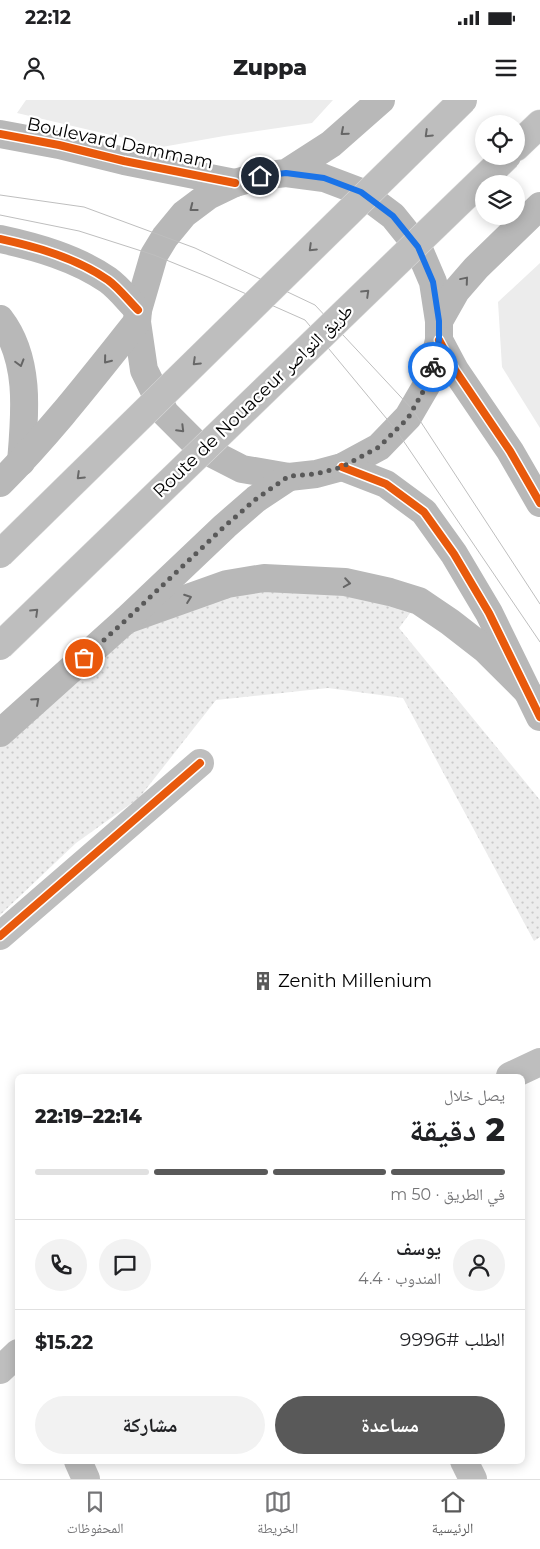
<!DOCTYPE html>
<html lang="ar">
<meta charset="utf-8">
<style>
:root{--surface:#fff;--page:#f2f2f2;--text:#202124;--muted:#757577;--line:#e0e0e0;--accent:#595959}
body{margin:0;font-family:Montserrat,"Noto Naskh Arabic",sans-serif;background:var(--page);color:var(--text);direction:rtl;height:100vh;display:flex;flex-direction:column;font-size:19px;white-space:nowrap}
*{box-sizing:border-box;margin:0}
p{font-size:16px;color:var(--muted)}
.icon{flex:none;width:28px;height:28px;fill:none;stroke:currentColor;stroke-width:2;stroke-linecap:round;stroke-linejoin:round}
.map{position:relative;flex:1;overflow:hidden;direction:ltr}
.panel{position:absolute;left:15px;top:974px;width:510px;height:390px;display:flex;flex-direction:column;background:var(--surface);border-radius:8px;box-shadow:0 2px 12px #0003;direction:rtl}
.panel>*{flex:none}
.tools{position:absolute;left:475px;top:15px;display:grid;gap:10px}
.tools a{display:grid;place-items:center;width:50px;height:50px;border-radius:50%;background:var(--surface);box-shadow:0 2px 12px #0003;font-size:25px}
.pin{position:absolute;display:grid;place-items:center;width:42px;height:42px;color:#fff;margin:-21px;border:2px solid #fff;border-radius:50%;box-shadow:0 1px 5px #0007}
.courier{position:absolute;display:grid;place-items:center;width:50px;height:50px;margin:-25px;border:4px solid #1a73e8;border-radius:50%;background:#fff;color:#222;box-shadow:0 1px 6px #0007}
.overview em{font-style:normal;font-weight:800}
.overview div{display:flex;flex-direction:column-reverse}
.overview{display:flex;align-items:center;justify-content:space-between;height:85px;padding:0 20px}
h1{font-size:32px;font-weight:800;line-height:38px}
.bar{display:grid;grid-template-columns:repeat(4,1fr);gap:8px 5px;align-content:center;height:60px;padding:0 20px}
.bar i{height:6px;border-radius:4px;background:var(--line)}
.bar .on{background:var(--accent)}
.bar p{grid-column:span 4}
.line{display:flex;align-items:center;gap:12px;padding:0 20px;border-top:1px solid var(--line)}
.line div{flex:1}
.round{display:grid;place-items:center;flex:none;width:52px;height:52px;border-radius:26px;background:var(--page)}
.button{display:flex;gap:10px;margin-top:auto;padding:10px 20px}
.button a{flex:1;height:58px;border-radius:30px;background:var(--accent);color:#fff;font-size:20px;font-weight:800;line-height:58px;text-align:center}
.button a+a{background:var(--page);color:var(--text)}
.status{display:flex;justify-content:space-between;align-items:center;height:35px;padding:0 25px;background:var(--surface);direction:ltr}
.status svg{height:14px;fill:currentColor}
header{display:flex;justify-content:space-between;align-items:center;height:65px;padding:0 20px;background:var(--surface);font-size:22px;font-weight:800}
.tabs{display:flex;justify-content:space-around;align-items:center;height:70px;border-top:1px solid var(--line);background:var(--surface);font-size:14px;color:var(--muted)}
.tabs a{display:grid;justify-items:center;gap:2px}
.tabs .on{color:var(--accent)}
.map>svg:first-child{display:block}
.green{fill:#ececec}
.garden{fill:url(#garden-dots)}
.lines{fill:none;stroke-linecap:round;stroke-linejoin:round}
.highway-casing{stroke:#dbdbdb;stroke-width:29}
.street{stroke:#bebebe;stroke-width:28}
.secondary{stroke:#b8b8b8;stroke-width:28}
.highway{stroke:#bebebe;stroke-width:28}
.tram{stroke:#bebebe;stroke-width:1}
.highway-bridge-casing{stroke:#dbdbdb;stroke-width:29;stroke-linecap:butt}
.highway-bridge{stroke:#bebebe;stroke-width:28}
.cycleway-casing{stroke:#fff;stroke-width:11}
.cycleway{stroke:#e8590c;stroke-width:8}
.oneway{stroke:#656565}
.oneway2{stroke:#686868}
.done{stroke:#595959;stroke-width:5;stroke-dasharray:0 9}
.route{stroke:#1a73e8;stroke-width:6}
.labels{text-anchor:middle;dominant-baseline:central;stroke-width:4.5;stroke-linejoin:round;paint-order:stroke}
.street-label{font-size:18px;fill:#000;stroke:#fff}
.poi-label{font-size:18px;fill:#000;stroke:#fff;text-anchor:start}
</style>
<div class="status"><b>22:12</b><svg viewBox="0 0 49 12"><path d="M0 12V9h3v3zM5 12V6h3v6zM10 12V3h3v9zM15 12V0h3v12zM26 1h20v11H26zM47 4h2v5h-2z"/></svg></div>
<header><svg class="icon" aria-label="menu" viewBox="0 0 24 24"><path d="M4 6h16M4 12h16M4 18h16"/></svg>Zuppa<svg class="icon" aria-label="person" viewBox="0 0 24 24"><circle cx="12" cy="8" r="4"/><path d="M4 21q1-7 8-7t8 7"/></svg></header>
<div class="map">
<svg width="540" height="1379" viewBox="0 0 540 1379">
<defs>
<pattern id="garden-dots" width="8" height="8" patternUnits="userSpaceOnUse" patternTransform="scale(1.25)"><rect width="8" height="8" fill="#ececec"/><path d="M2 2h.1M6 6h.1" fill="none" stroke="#c9c9c9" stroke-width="1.8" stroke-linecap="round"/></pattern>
</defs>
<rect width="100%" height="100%" fill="#fff"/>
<!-- green -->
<g class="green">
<path d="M26 0H333L312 23 224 36 162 47 17 13Z"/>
<path d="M540 163V328L502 267 498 202Z"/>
</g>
<!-- garden -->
<path class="garden" d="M290 479 419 501 399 528 540 700V837L534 841 403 598 328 588 216 600 139 698 76 743 0 815V644L126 520Z"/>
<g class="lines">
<!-- highway casing -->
<g class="highway-casing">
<path id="highway" d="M516 47 540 24"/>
</g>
<!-- street -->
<g class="street">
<path d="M0 836 200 663"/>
<path d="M510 976 540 962"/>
<path d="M0 1270 18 1253"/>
<path d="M78 1361 86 1379"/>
<path d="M464 1361 473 1379"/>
</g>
<!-- secondary -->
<g class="secondary">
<path d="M0 34 59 45 124 61 235 83"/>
<path d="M286 73 324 78 361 92 393 116 418 147 433 182 439 221V240L429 281 408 317 379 347 342 367 316 374 289 377 242 369 199 347 165 313 144 270 137 222 138 210 154 155 165 137 184 114 208 96 235 83 260 76 286 73 331 44 381 0"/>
<path d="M0 139C37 147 76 158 108 180 119 188 128 200 138 210"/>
<path d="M0 219C31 259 25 315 21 362"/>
<path d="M439 221 456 191 476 168 540 106"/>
<path d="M439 240 455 270 510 351 540 403"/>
<path d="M342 367 386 384 424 412 454 454 489 513 540 617"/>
<path d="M0 383C50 333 93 277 137 222"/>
<path d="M126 520 227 484 264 478 345 482 390 492 419 501 450 522 486 550 527 591"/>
<path d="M0 633 126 520 225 426 256 399 289 377"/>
</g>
<!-- highway -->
<use href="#highway" class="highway"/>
<!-- tram -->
<g class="tram">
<path d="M0 95 84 107 195 148 315 205 413 310 540 504"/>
<path d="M0 115 79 131 154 155 208 177 305 220 396 330 540 542"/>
</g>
<!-- highway-bridge casing -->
<g class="highway-bridge-casing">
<g id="highway-bridge">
<path d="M0 454 463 0"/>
<path d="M0 546 507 56"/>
</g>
</g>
<!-- highway-bridge -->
<use href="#highway-bridge" class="highway-bridge"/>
<!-- cycleway casing -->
<g class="cycleway-casing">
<g id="cycleway">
<path d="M0 34 59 45 124 61 235 83"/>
<path d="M0 139C37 147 76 158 108 180 119 188 128 200 138 210"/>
<path d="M439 240 455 270 510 351 540 403"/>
<path d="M342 367 386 384 424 412 454 454 489 513 540 617"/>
<path d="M0 836 200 663"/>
</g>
</g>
<!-- cycleway -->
<use href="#cycleway" class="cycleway"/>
</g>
<!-- one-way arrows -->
<defs><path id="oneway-chevron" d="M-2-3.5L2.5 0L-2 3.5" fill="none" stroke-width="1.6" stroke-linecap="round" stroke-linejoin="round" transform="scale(1.25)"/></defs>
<g class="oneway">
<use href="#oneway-chevron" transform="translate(344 32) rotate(139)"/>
<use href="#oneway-chevron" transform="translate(193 108) rotate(142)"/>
<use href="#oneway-chevron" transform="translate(465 180) rotate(-50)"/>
<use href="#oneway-chevron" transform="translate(107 260) rotate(129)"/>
<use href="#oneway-chevron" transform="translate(20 263) rotate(74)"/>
<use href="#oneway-chevron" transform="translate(181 329) rotate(45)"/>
<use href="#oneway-chevron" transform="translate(347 483) rotate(9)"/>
<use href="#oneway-chevron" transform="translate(188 498) rotate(-20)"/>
<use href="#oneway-chevron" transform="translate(36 601) rotate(-42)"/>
</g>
<g class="oneway2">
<use href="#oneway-chevron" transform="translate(428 34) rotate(136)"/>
<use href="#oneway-chevron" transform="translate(312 148) rotate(136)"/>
<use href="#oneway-chevron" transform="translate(366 193) rotate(-44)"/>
<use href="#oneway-chevron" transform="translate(196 262) rotate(136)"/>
<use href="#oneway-chevron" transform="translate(80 376) rotate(136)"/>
<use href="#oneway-chevron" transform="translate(35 512) rotate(-44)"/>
</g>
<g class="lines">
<!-- done -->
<path class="done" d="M84 558 126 520 225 426 256 399 289 376 316 374 342 367 379 347 408 318 429 281 433 267"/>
<!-- route -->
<path class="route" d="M260 76 286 73 324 78 361 92 393 116 418 147 433 182 439 221V240L433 267"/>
</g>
<!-- icons -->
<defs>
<g id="building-bare" transform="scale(1.5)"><path d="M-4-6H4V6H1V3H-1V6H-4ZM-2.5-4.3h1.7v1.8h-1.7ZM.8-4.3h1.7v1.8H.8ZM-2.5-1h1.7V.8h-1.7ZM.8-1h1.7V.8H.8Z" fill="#595959" stroke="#fff" stroke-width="2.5" paint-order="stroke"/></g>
</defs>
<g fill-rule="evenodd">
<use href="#building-bare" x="263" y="881"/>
</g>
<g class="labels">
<!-- street labels -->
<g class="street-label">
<text transform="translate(120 43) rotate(12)">Boulevard Dammam</text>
<text transform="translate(253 301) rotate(-44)">Route de Nouaceur طريق النواصر</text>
</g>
<!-- poi labels -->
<g class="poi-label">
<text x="278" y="881">Zenith Millenium</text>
</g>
</g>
</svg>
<div class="tools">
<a><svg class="icon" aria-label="locate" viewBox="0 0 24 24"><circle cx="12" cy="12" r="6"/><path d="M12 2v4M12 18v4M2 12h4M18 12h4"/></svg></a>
<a><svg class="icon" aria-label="layers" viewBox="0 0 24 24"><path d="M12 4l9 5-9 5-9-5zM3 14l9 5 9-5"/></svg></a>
</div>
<div class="pin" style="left:84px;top:558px;background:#ea580c"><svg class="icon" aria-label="bag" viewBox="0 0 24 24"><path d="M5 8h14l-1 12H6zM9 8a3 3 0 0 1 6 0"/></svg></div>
<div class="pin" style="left:260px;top:76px;background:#1f2937"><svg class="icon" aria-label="home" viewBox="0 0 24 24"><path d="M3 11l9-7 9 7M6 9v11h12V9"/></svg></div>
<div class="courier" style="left:433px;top:267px"><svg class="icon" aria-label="bike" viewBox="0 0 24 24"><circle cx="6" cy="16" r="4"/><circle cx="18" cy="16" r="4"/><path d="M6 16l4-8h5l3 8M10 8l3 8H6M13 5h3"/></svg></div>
<section class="panel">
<div class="overview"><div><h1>2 دقيقة</h1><p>يصل خلال</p></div><em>22:14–22:19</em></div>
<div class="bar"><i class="on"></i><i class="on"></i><i class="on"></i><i></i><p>في الطريق · 50 m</p></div>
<div class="line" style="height:90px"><a class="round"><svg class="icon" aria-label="person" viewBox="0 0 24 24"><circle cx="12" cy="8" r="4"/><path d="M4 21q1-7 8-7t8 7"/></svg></a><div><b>يوسف</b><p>المندوب · 4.4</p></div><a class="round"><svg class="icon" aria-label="chat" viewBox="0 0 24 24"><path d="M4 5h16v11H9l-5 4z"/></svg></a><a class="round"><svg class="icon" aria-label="phone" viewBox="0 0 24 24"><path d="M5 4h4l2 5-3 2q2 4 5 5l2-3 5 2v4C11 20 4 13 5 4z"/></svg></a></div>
<div class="line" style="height:65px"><div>الطلب #9996</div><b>$15.22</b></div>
<div class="button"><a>مساعدة</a><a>مشاركة</a></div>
</section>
</div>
<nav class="tabs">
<a class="on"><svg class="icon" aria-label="home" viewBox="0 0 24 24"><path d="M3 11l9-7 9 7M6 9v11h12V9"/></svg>الرئيسية</a>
<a><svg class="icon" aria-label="map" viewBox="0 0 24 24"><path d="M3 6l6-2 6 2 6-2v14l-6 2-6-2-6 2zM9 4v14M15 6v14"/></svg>الخريطة</a>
<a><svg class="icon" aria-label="saved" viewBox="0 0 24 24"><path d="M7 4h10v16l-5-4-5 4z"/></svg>المحفوظات</a>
</nav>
